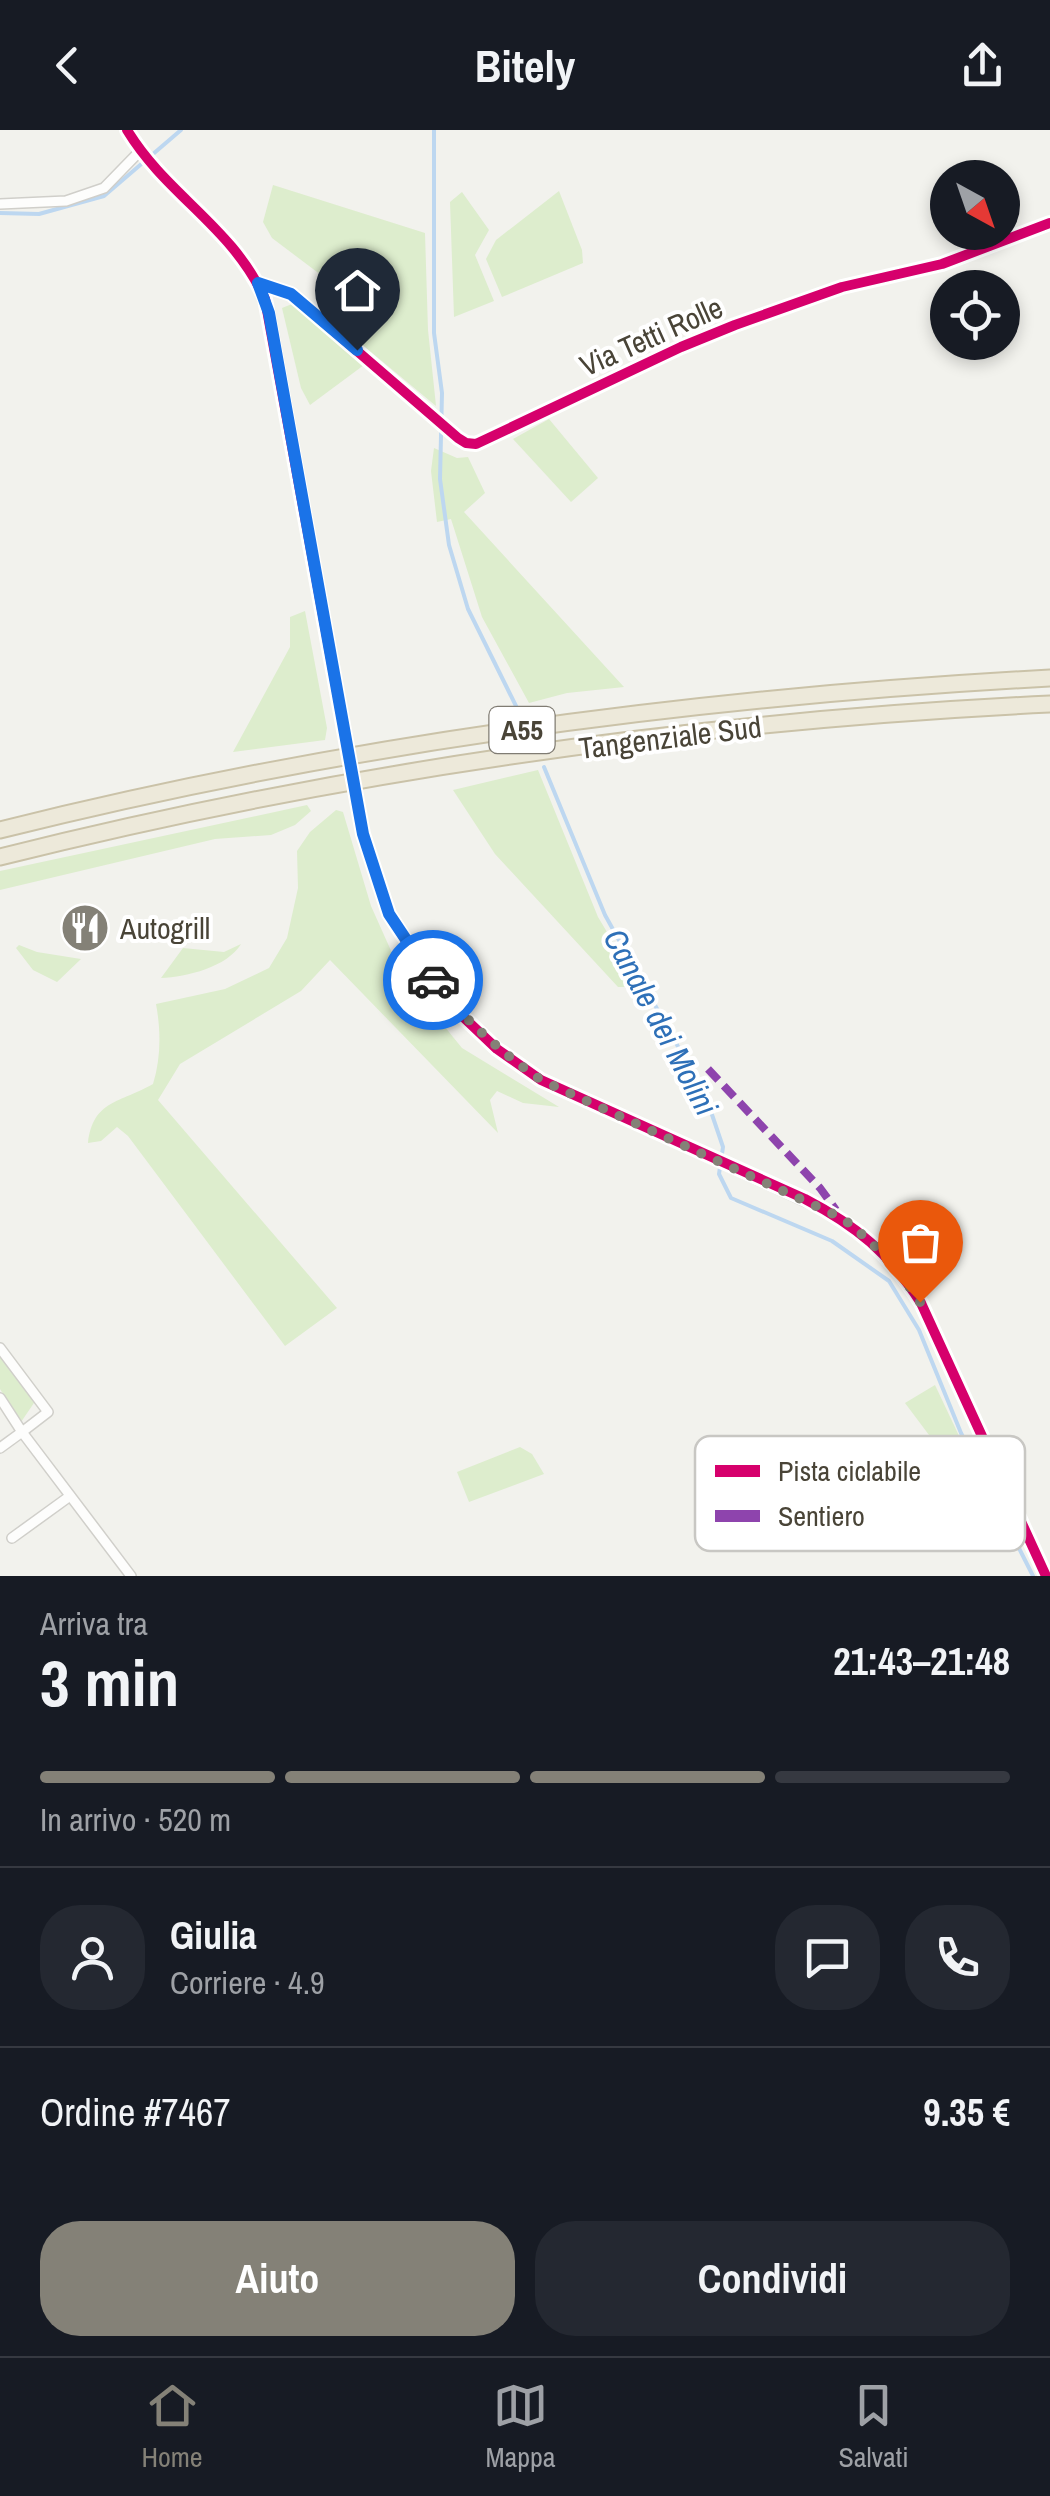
<!DOCTYPE html>
<html lang="it">
<meta charset="utf-8">
<style>
:root{--surface:#171b24;--page:#242831;--text:#f1f3f6;--muted:#9ea1a6;--line:#363941;--accent:#848177}
body{margin:0;font-family:"Archivo Narrow",sans-serif;background:var(--page);color:var(--text);height:100vh;display:flex;flex-direction:column;font-size:38px;white-space:nowrap}
*{box-sizing:border-box;margin:0}
p{font-size:32px;color:var(--muted)}
.icon{flex:none;width:55px;height:55px;fill:none;stroke:currentColor;stroke-width:2;stroke-linecap:round;stroke-linejoin:round}
.map{position:relative;height:1446px;overflow:hidden}
.side{display:flex;flex-direction:column;background:var(--surface);flex:1}
.side>*{flex:none}
.needle{width:65px;rotate:140deg}
.controls{position:absolute;left:930px;top:30px;display:grid;gap:20px}
.controls a{display:grid;place-items:center;width:90px;height:90px;border-radius:50%;background:var(--surface);box-shadow:0 5px 15px #0003;font-size:50px}
.pin{position:absolute;display:grid;place-items:center;width:85px;height:85px;color:#fff;margin:-102px -42px;border-radius:50% 50% 50% 0;rotate:-45deg;box-shadow:0 0 10px #0007}
.pin .icon{rotate:45deg}
.courier{position:absolute;display:grid;place-items:center;width:100px;height:100px;margin:-50px;border:8px solid #1a73e8;border-radius:50%;background:#fff;color:#222;box-shadow:0 2px 12px #0007}
.head em{font-style:normal;font-weight:700}
.head div{display:flex;flex-direction:column-reverse}
.head{display:flex;align-items:center;justify-content:space-between;height:170px;padding:0 40px}
h1{font-size:65px;font-weight:700;line-height:75px}
.bar{display:grid;grid-template-columns:repeat(4,1fr);gap:15px 10px;align-content:center;height:120px;padding:0 40px}
.bar i{height:12px;border-radius:8px;background:var(--line)}
.bar .current{background:var(--accent)}
.bar p{grid-column:span 4}
.line{display:flex;align-items:center;gap:25px;padding:0 40px;border-top:2px solid var(--line)}
.line div{flex:1}
.round{display:grid;place-items:center;flex:none;width:105px;height:105px;border-radius:40px;background:var(--page)}
.primary-button{display:flex;gap:20px;margin-top:auto;padding:20px 40px}
.primary-button a{flex:1;height:115px;border-radius:40px;background:var(--accent);color:#fff;font-size:40px;font-weight:700;line-height:115px;text-align:center}
.primary-button a+a{background:var(--page);color:var(--text)}
header{display:flex;justify-content:space-between;align-items:center;height:130px;padding:0 40px;background:var(--surface);font-size:45px;font-weight:700}
.tabs{display:flex;justify-content:space-around;align-items:center;height:140px;border-top:2px solid var(--line);background:var(--surface);font-size:28px;color:var(--muted)}
.tabs a{display:grid;justify-items:center;gap:5px}
.tabs .current{color:var(--accent)}
.map>svg:first-child{display:block}
.green{fill:#ddedcd}
.lines{fill:none;stroke-linecap:round;stroke-linejoin:round}
.stream{stroke:#bdd7f0;stroke-width:4}
.street-casing{stroke:#d0cfca;stroke-width:12}
.highway-casing{stroke:#cac2a8;stroke-width:19}
.street{stroke:#fdfdfc;stroke-width:9}
.highway{stroke:#ede9da;stroke-width:15}
.street-bridge-casing{stroke:#d0cfca;stroke-width:12;stroke-linecap:butt}
.street-bridge{stroke:#fdfdfc;stroke-width:9}
.quiet{stroke:#8e44ad;stroke-width:8;stroke-dasharray:15 8;stroke-linecap:butt}
.cycleway-casing{stroke:#fff;stroke-width:16}
.cycleway{stroke:#d6006c;stroke-width:10}
.done{stroke:#848177;stroke-width:10;stroke-dasharray:0 18}
.route{stroke:#1a73e8;stroke-width:12}
.labels{text-anchor:middle;dominant-baseline:central;stroke-width:8;stroke-linejoin:round;paint-order:stroke}
.shield{fill:#fff;stroke:#807c73;stroke-width:2.5}
.shield-label{font-size:28px;font-weight:bold;fill:#494437}
.street-label{font-size:30px;fill:#494437;stroke:#fff}
.poi-label{font-size:30px;fill:#494437;stroke:#fff;text-anchor:start}
.water-label{font-size:32px;font-style:italic;fill:#2e70b8;stroke:#fff}
.key{fill:#fff;stroke:#c8c7c3;stroke-width:2.5}
.key-label{font-size:28px;fill:#494437}
</style>
<header><svg class="icon" aria-label="back" viewBox="0 0 24 24"><path d="M15 5l-7 7 7 7"/></svg>Bitely<svg class="icon" aria-label="share" viewBox="0 0 24 24"><path d="M12 15V3M7 8l5-5 5 5M5 13v7h14v-7"/></svg></header>
<div class="map">
<svg width="1050" height="1446" viewBox="0 0 1050 1446">
<rect width="100%" height="100%" fill="#f2f2ed"/>
<!-- green -->
<g class="green">
<path d="M273 55 425 103 428 200 436 276 324 183 331 170 329 151 272 108 263 92Z"/>
<path d="M559 61 582 120 583 133 502 167 486 129 496 110Z"/>
<path d="M462 62 489 100 475 125 494 171 454 187 450 72Z"/>
<path d="M292 174 364 235 310 275 301 258 282 178Z"/>
<path d="M549 289 598 348 571 372 513 309Z"/>
<path d="M434 318 457 328 468 327 485 363 464 382 624 557 567 563 529 573 482 487 451 389 437 392 431 341Z"/>
<path d="M305 481 327 598 325 610 233 622 290 517V487Z"/>
<path d="M538 640 598 787 640 857H618L495 724 453 660Z"/>
<path d="M307 675 311 681 295 695 271 705 215 709 0 760V741Z"/>
<path d="M336 680 343 682 371 776 401 843 462 918 559 977 523 973 497 961 490 970 498 1003 330 830 301 861 180 934 158 970 337 1178 285 1216 128 1006 117 997 101 1011 88 1013C93 970 120 973 153 954 161 928 161 901 156 874L225 859 269 838 287 808 298 758 297 721 310 702Z"/>
<path d="M241 814C227 837 187 847 161 848L183 818 224 822Z"/>
<path d="M19 815 37 822 81 829 57 852 33 840 16 818Z"/>
<path d="M0 1221 36 1270 21 1292 0 1259Z"/>
<path d="M935 1255 987 1365 995 1393 905 1273Z"/>
<path d="M520 1317 532 1324 544 1344 469 1372 457 1342Z"/>
</g>
<g class="lines">
<!-- stream -->
<g class="stream">
<path d="M434 0V203L442 263 440 349 449 415 468 479 516 576"/>
<path d="M0 83 39 84 104 66 181 0"/>
<path d="M544 637 605 785 706 967 723 1017 719 1044 731 1068 832 1111 889 1151 919 1200 961 1303 1033 1446"/>
</g>
<!-- street casing -->
<g class="street-casing">
<g id="street">
<path d="M127 0C167 66 232 96 265 169L342 583"/>
<path d="M0 74 66 71 104 58 140 21"/>
<path d="M258 153 291 164 458 308 466 313 476 314 681 217 735 195 842 157 942 134 1050 93"/>
<path d="M363 704C372 730 377 760 390 785 423 854 479 907 541 950L841 1088 870 1110 899 1139 921 1173 1046 1446"/>
<path d="M0 1218 48 1282 22 1302 0 1268"/>
<path d="M0 1318 22 1302 131 1446"/>
<path d="M12 1408 70 1366"/>
</g>
</g>
<!-- highway casing -->
<g class="highway-casing">
<g id="highway">
<path d="M0 700C343 614 697 567 1050 548"/>
<path d="M0 727C343 641 697 591 1050 574"/>
</g>
</g>
<!-- street -->
<use href="#street" class="street"/>
<!-- highway -->
<use href="#highway" class="highway"/>
<!-- street-bridge casing -->
<g class="street-bridge-casing">
<path id="street-bridge" d="M342 583 363 704"/>
</g>
<!-- street-bridge -->
<use href="#street-bridge" class="street-bridge"/>
<!-- quiet -->
<path class="quiet" d="M708 939 820 1058 836 1080"/>
<!-- cycleway casing -->
<g class="cycleway-casing">
<g id="cycleway">
<path d="M127 0C167 66 232 96 265 169L363 704 389 784 425 840 458 882 497 919 541 950 805 1069C857 1096 889 1123 921 1173L1046 1446"/>
<path d="M258 153 291 164 458 308 466 313 476 314 681 217 735 195 842 157 942 134 1050 93"/>
</g>
</g>
<!-- cycleway -->
<use href="#cycleway" class="cycleway"/>
</g>
<g class="lines">
<!-- done -->
<path class="done" d="M433 850C465 890 499 921 541 950L842 1088C874 1113 898 1138 920 1172"/>
<!-- route -->
<path class="route" d="M357 220 291 164 258 153 269 183 363 704 389 784 433 850"/>
</g>
<!-- icons -->
<defs>
<g id="restaurant-disc" transform="scale(2.5)"><circle r="9.5" fill="#848177" stroke="#fff"/><path d="M-5-6h1v4h1v-4h1v4h1v-4h1v5L-1.5 .5V6h-2V.5L-5-1ZM5-6V6H3V1.5H1.5Q1.5-4 5-6Z" fill="#fff"/></g>
</defs>
<g fill-rule="evenodd">
<use href="#restaurant-disc" x="85" y="798"/>
</g>
<g class="labels">
<!-- shield labels -->
<rect class="shield" x="489.5" y="577" width="65" height="46" rx="8"/>
<g class="shield-label">
<text x="522" y="600">A55</text>
</g>
<!-- street labels -->
<g class="street-label">
<text transform="translate(651 206) rotate(-24)">Via Tetti Rolle</text>
<text transform="translate(670 607) rotate(-7)">Tangenziale Sud</text>
</g>
<!-- poi labels -->
<g class="poi-label">
<text x="120" y="798">Autogrill</text>
</g>
<!-- water labels -->
<g class="water-label">
<text transform="translate(661 892) rotate(62)">Canale dei Molini</text>
</g>
</g>
<!-- legend -->
<rect x="695" y="1306" width="330" height="115" rx="15" class="key"/>
<rect x="715" y="1335" width="45" height="12" fill="#d6006c"/>
<rect x="715" y="1380" width="45" height="12" fill="#8e44ad"/>
<g class="key-label">
<text x="778" y="1351">Pista ciclabile</text>
<text x="778" y="1396">Sentiero</text>
</g>
</svg>
<div class="controls">
<a><svg class="needle" viewBox="-14 -14 28 28"><path d="M0-13l5 13h-10z" fill="#e53935"/><path d="M0 13l5-13h-10z" fill="#9ea1a6"/></svg></a>
<a><svg class="icon" aria-label="locate" viewBox="0 0 24 24"><circle cx="12" cy="12" r="6"/><path d="M12 2v4M12 18v4M2 12h4M18 12h4"/></svg></a>
</div>
<div class="pin" style="left:920px;top:1172px;background:#ea580c"><svg class="icon" aria-label="bag" viewBox="0 0 24 24"><path d="M5 8h14l-1 12H6zM9 8a3 3 0 0 1 6 0"/></svg></div>
<div class="pin" style="left:357px;top:220px;background:#1f2937"><svg class="icon" aria-label="home" viewBox="0 0 24 24"><path d="M3 11l9-7 9 7M6 9v11h12V9"/></svg></div>
<div class="courier" style="left:433px;top:850px"><svg class="icon" aria-label="car" viewBox="0 0 24 24"><path d="M5 17H2v-5l4-1 3-4h7l3 4 3 1v5h-3M9 17h6M6 11h13"/><circle cx="7" cy="17" r="2"/><circle cx="17" cy="17" r="2"/></svg></div>
</div>
<section class="side">
<div class="head"><div><h1>3 min</h1><p>Arriva tra</p></div><em>21:43–21:48</em></div>
<div class="bar"><i class="current"></i><i class="current"></i><i class="current"></i><i></i><p>In arrivo · 520 m</p></div>
<div class="line" style="height:180px"><a class="round"><svg class="icon" aria-label="person" viewBox="0 0 24 24"><circle cx="12" cy="8" r="4"/><path d="M4 21q1-7 8-7t8 7"/></svg></a><div><b>Giulia</b><p>Corriere · 4.9</p></div><a class="round"><svg class="icon" aria-label="chat" viewBox="0 0 24 24"><path d="M4 5h16v11H9l-5 4z"/></svg></a><a class="round"><svg class="icon" aria-label="phone" viewBox="0 0 24 24"><path d="M5 4h4l2 5-3 2q2 4 5 5l2-3 5 2v4C11 20 4 13 5 4z"/></svg></a></div>
<div class="line" style="height:130px"><div>Ordine #7467</div><b>9.35 €</b></div>
<div class="primary-button"><a>Aiuto</a><a>Condividi</a></div>
</section>
<nav class="tabs">
<a class="current"><svg class="icon" aria-label="home" viewBox="0 0 24 24"><path d="M3 11l9-7 9 7M6 9v11h12V9"/></svg>Home</a>
<a><svg class="icon" aria-label="map" viewBox="0 0 24 24"><path d="M3 6l6-2 6 2 6-2v14l-6 2-6-2-6 2zM9 4v14M15 6v14"/></svg>Mappa</a>
<a><svg class="icon" aria-label="saved" viewBox="0 0 24 24"><path d="M7 4h10v16l-5-4-5 4z"/></svg>Salvati</a>
</nav>
